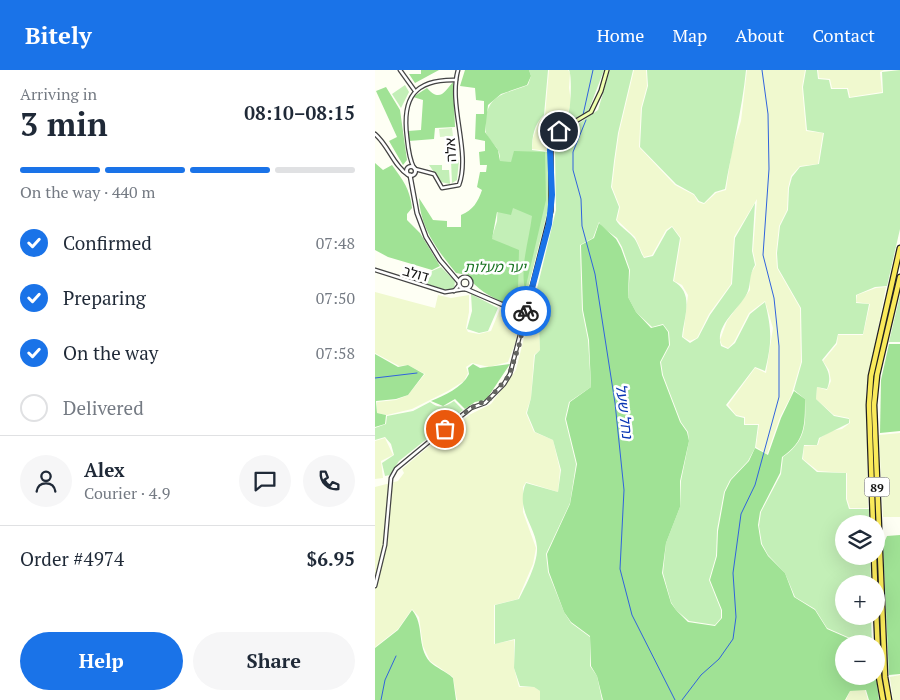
<!DOCTYPE html>
<meta charset="utf-8">
<style>
:root{--surface:#fff;--page:#f6f6f7;--text:#1f2937;--muted:#747a83;--line:#e0e1e3;--accent:#1a73e8}
body{margin:0;font-family:"PT Serif","Noto Sans Hebrew",serif;background:var(--page);color:var(--text);height:100vh;display:flex;flex-direction:column;font-size:19px;white-space:nowrap}
*{box-sizing:border-box;margin:0}
p{font-size:16px;color:var(--muted)}
.icon{flex:none;width:28px;height:28px;fill:none;stroke:currentColor;stroke-width:2;stroke-linecap:round;stroke-linejoin:round}
.map{position:relative;flex:1;overflow:hidden}
.sheet{display:flex;flex-direction:column;background:var(--surface);width:375px}
.sheet>*{flex:none}
.buttons{position:absolute;left:460px;top:445px;display:grid;gap:10px}
.buttons a{display:grid;place-items:center;width:50px;height:50px;border-radius:50%;background:var(--surface);box-shadow:0 5px 20px #0002;font-size:25px}
.pin{position:absolute;display:grid;place-items:center;width:42px;height:42px;color:#fff;margin:-21px;border:2px solid #fff;border-radius:50%;box-shadow:0 1px 5px #0007}
.courier{position:absolute;display:grid;place-items:center;width:50px;height:50px;margin:-25px;border:4px solid #1a73e8;border-radius:50%;background:#fff;color:#222;box-shadow:0 1px 6px #0007}
.summary em{font-style:normal;font-weight:600}
.summary div{display:flex;flex-direction:column-reverse}
.summary{display:flex;align-items:center;justify-content:space-between;height:85px;padding:0 20px}
h1{font-size:32px;font-weight:600;line-height:38px}
.bar{display:grid;grid-template-columns:repeat(4,1fr);gap:8px 5px;align-content:center;height:60px;padding:0 20px}
.bar i{height:6px;border-radius:4px;background:var(--line)}
.bar .active{background:var(--accent)}
.bar p{grid-column:span 4}
.line{display:flex;align-items:center;gap:12px;padding:0 20px;border-top:1px solid var(--line)}
.line div{flex:1}
.round{display:grid;place-items:center;flex:none;width:52px;height:52px;border-radius:26px;background:var(--page)}
ol{padding:0 20px;list-style:none}
li{display:flex;align-items:center;gap:15px;height:55px}
li p{margin-inline-start:auto}
li .icon{padding:5px;border-radius:50%;background:var(--accent);color:#fff;stroke-width:4}
li:last-child{color:var(--muted)}
li i{width:28px;height:28px;border:2px solid var(--line);border-radius:50%}
.primary-button{display:flex;gap:10px;margin-top:auto;padding:10px 20px}
.primary-button a{flex:1;height:58px;border-radius:30px;background:var(--accent);color:#fff;font-size:20px;font-weight:600;line-height:58px;text-align:center}
.primary-button a+a{background:var(--page);color:var(--text)}
header{display:flex;align-items:center;gap:30px;box-sizing:border-box;height:70px;padding:0 25px;background:var(--accent);color:#fff}
header strong{font-size:24px}
nav{display:flex;gap:28px;margin-inline-start:auto;font-size:18px}
main{display:flex;flex:1;min-height:0}
.map>svg:first-child{display:block}
.farmland{fill:#f0f9cf}
.green{fill:#c3efb7}
.forest{fill:#a0e295}
.pitch{fill:#d9f5ca}
.lines{fill:none;stroke-linecap:round;stroke-linejoin:round}
.stream{stroke:#3063dd;stroke-width:1}
.minor-casing{stroke:#434343;stroke-width:5}
.tertiary-casing{stroke:#434343;stroke-width:5.5}
.secondary-casing{stroke:#323232;stroke-width:5.5}
.trunk-casing{stroke:#212121;stroke-width:7}
.minor{stroke:#fff;stroke-width:2.5}
.tertiary{stroke:#fff;stroke-width:3}
.secondary{stroke:#f0ffaf;stroke-width:3}
.trunk{stroke:#faea5b;stroke-width:4.5}
.done{stroke:#636460;stroke-width:5;stroke-dasharray:0 9}
.route{stroke:#1a73e8;stroke-width:6}
.labels{text-anchor:middle;dominant-baseline:central;stroke-width:5;stroke-linejoin:round;paint-order:stroke}
.shield{fill:#fff;stroke:#585858;stroke-width:1}
.shield-label{font-size:12px;font-weight:bold;fill:#101010}
.street-label{font-size:14px;fill:#101010;stroke:#fff}
.park-label{font-size:14px;font-style:italic;fill:#177220;stroke:#fff}
.water-label{font-size:15px;font-style:italic;fill:#0935b3;stroke:#fff}
</style>
<header>
<strong>Bitely</strong>
<nav><a>Home</a><a>Map</a><a>About</a><a>Contact</a></nav>
</header>
<main>
<section class="sheet">
<div class="summary"><div><h1>3 min</h1><p>Arriving in</p></div><em>08:10–08:15</em></div>
<div class="bar"><i class="active"></i><i class="active"></i><i class="active"></i><i></i><p>On the way · 440 m</p></div>
<ol>
<li><svg class="icon" aria-label="check" viewBox="0 0 24 24"><path d="M5 12l5 5 9-10"/></svg>Confirmed<p>07:48</p></li>
<li><svg class="icon" aria-label="check" viewBox="0 0 24 24"><path d="M5 12l5 5 9-10"/></svg>Preparing<p>07:50</p></li>
<li><svg class="icon" aria-label="check" viewBox="0 0 24 24"><path d="M5 12l5 5 9-10"/></svg>On the way<p>07:58</p></li>
<li><i></i>Delivered</li>
</ol>
<div class="line" style="height:90px"><a class="round"><svg class="icon" aria-label="person" viewBox="0 0 24 24"><circle cx="12" cy="8" r="4"/><path d="M4 21q1-7 8-7t8 7"/></svg></a><div><b>Alex</b><p>Courier · 4.9</p></div><a class="round"><svg class="icon" aria-label="chat" viewBox="0 0 24 24"><path d="M4 5h16v11H9l-5 4z"/></svg></a><a class="round"><svg class="icon" aria-label="phone" viewBox="0 0 24 24"><path d="M5 4h4l2 5-3 2q2 4 5 5l2-3 5 2v4C11 20 4 13 5 4z"/></svg></a></div>
<div class="line" style="height:65px"><div>Order #4974</div><b>$6.95</b></div>
<div class="primary-button"><a>Help</a><a>Share</a></div>
</section>
<div class="map">
<svg width="525" height="630" viewBox="0 0 525 630">
<rect width="100%" height="100%" fill="#fefff4"/>
<!-- farmland -->
<g class="farmland">
<path d="M174 0H193L195 3 194 18 196 32 193 43 187 50V55L176 65 172 81 157 79 158 68 164 51 170 46Z"/>
<path d="M259 0H271L272 16 266 38 264 77 300 115 319 125 323 132 329 134 341 123 351 120 357 79 366 51 372 0H430L427 17 431 61 448 63 443 94 425 96 416 106 413 118 412 140 404 156 401 183 402 198 425 238 426 292 416 326 405 347 392 384 381 377 384 354H370V347L361 345 353 335 380 298 391 303 398 258 390 231 374 243 359 272 353 278 347 275 345 270 352 251 375 220V205L381 195 378 181 382 129 359 167 356 214 334 244 322 268 315 271 308 267 313 225 307 215 299 211 306 168 297 156 291 160 277 185 269 187 260 167 242 150 245 137 237 117 240 91 244 63Z"/>
<path d="M443 0H509L505 2 507 22 475 27 473 18H457L455 9 444 8Z"/>
<path d="M511 217 491 320 493 438H475L472 429V403L443 401 428 389 429 376 443 375 445 368 456 361 467 359 475 353 474 348 459 345 441 329 442 317 452 320 456 311 454 300 448 291 462 274 463 265H488L495 234 481 232 482 225 501 218Z"/>
<path d="M145 221 152 223 149 237 132 233 134 229Z"/>
<path d="M0 222 60 238 63 225 76 228 94 225V242L91 258 93 262 104 264 116 261 125 239 145 244 141 271 133 292 114 297 97 293 91 297 93 303 89 311 73 321 37 339 12 345 2 343V332L21 330 33 325 50 304 33 295 24 296 0 283Z"/>
<path d="M159 228 167 230 164 256 165 280 159 285 156 328 151 343 159 362 178 370 185 400 183 422 151 412 148 417V442L161 478 158 494 143 529 119 535V574L139 570V598L144 617H159L165 621V630H82L78 607 55 591 48 576 44 547 37 539 23 559 0 577V417L23 411 29 403 27 399 52 378 94 345 116 334 141 300Z"/>
<path d="M525 363V447H508L504 365Z"/>
<path d="M10 368 18 385 6 391 8 408 0 409V371Z"/>
<path d="M525 605V630H518L515 607Z"/>
<path d="M482 620H490L493 630H471L475 621Z"/>
</g>
<!-- green -->
<g class="green">
<path d="M154 0H173L169 45C159 54 157 67 157 80L173 82 175 132 152 222 145 220 132 228 114 218 115 174 122 151 125 87C124 76 115 73 111 63 110 59 111 52 111 47 115 23 134 23 153 15L156 6Z"/>
<path d="M194 0H229L213 42 188 55C188 49 192 47 194 41 196 35 197 5 194 0Z"/>
<path d="M235 0H258L243 63 239 91 236 117 244 137 241 150C245 157 252 160 258 167 263 172 265 182 269 188L278 186 292 161 297 157 305 168 298 211C320 223 309 246 307 267L315 273 323 268 335 245 357 214 360 168 380 133 377 181 380 195C374 205 376 212 373 221 366 239 339 254 346 276L353 279 360 273 375 244 390 232C397 261 397 272 390 301L380 297 351 335 361 346 369 348V355H383L380 378 373 391 355 410 349 422 342 460 341 486 334 510 346 540V548L340 555 314 551 301 540 296 532 288 503 291 473 305 437 306 411 314 371 313 362 306 352 288 305 286 292 295 275 294 262 288 254 277 257 261 242 253 227 255 200 247 177 242 168 227 157 224 152 218 168 205 175 207 240 213 270 216 317 194 332 190 349 201 394 195 433 171 484 173 502 189 542 196 553 215 567V596L222 606 227 630H165V621L159 617 145 616 139 598 140 569 120 574V535L144 529C151 515 163 493 162 477 160 455 140 439 151 413L183 422 186 400 178 370 160 362 152 343 156 328 160 285 165 280 164 256 167 229 160 227 181 140 180 79 183 70 190 63 223 40Z"/>
<path d="M272 0H371C367 41 357 79 350 119L340 122 329 133 324 131 319 124 301 114 265 77 267 38 273 16Z"/>
<path d="M431 0H442L443 9 454 10 456 19H472L474 28 508 23 507 2 525 0V159L512 216 500 217 481 225V233L494 234 488 264H463L461 273 447 290C453 300 457 307 452 319L442 317 441 329 459 346 474 349V353L444 368 442 375H429L427 389 442 402 471 403V429L474 439H494V454H469V486H495L496 514H469V546H496L497 574H481L475 568 452 558 440 539 420 527 410 503 393 485 387 474 384 456 386 442 406 404 408 387C431 371 431 355 430 329L419 320 427 292 426 238 403 198 402 183 405 156 413 140 414 118 417 107 425 97 444 94 449 63 432 60 428 17Z"/>
<path d="M30 15 34 22 26 38 17 24Z"/>
<path d="M84 90 82 110 77 113 76 91Z"/>
<path d="M54 95H67V100H74L75 114 66 112Z"/>
<path d="M66 197 80 211 79 219 72 220 52 214 57 201Z"/>
<path d="M96 224 123 238 113 261 104 263 92 259 97 241Z"/>
<path d="M525 225V272H514Z"/>
<path d="M79 331 88 340 24 391 15 405 10 406 7 393 19 385 16 374 10 367 0 370V358L11 354 12 346 38 341 55 332C64 339 70 337 79 331Z"/>
</g>
<!-- forest -->
<g class="forest">
<path d="M46 0H64L40 13 34 4H46Z"/>
<path d="M90 0H154L156 6 152 15 126 24 113 35 110 62 123 80 125 91 136 92 139 81 170 82 171 130 150 220C145 195 154 171 157 146L138 138 136 145 122 142 117 169 144 180 143 220 131 227 130 233C114 226 102 220 92 205L81 203C63 181 45 158 44 128L58 150 72 151V157H86V145C98 140 103 132 107 120L102 117 105 102H111L112 95H105L104 82 110 81V71L100 69 101 44H109V31L101 30 100 18 85 16Z"/>
<path d="M78 12 80 57 60 58 59 69 34 71 33 61 46 60 48 30 38 27 52 18C65 33 70 21 78 12Z"/>
<path d="M11 17 25 40 32 90 28 95 14 71 22 67 1 21Z"/>
<path d="M0 93 8 100 17 95C28 110 35 119 37 138L32 144V150L45 163 65 196 57 200 13 187 0 180Z"/>
<path d="M224 153 241 169 246 178 254 200 253 227 261 242 276 258 288 255 293 262 294 275 285 292 287 305 305 352 312 362 314 371 305 411V437L291 473 287 503 296 533 301 540 313 552 340 556 347 548V540L335 510 342 486 343 461 350 422 356 410 374 391 380 378 393 385 406 348 419 321 430 329C430 356 430 371 407 387L405 403 385 442 383 455 386 474 393 486 410 503 419 527 440 540 452 559 475 569 480 574H469V606H501L504 630H494L491 620 475 621 470 630H228L222 606 216 596 215 566 196 552 189 542 174 502 172 484 195 434 202 394 191 349 195 332 216 317 214 270 208 240 206 175 219 168Z"/>
<path d="M514 274H525V361L505 363 506 310Z"/>
<path d="M0 284 23 297 33 295 49 304 33 325 21 329 1 331 2 343 11 345 10 354 0 357Z"/>
<path d="M98 294 105 298 135 294 111 330 100 332 90 339 80 329 68 336 56 331C70 325 87 318 94 304L93 298Z"/>
<path d="M525 465V604L514 605 508 475 512 466Z"/>
<path d="M37 540C50 555 41 576 55 592 61 598 71 601 78 608L81 630H0V578L23 560Z"/>
</g>
<!-- pitch -->
<path class="pitch" d="M77 58 78 66 65 67 64 59Z"/>
<g class="lines">
<!-- stream -->
<g class="stream">
<path d="M208 45 218 0"/>
<path d="M211 50 198 82V100L206 129 207 156 220 204 240 333 249 420 245 499 257 545 300 630"/>
<path d="M0 308 42 303"/>
<path d="M6 630 10 610 21 586"/>
<path d="M307 630 326 605 344 589 358 569 361 547 358 503 366 444 380 415 404 327V276L399 228 388 185 394 99 393 44 387 0"/>
</g>
<!-- minor casing -->
<g class="minor-casing">
<g id="minor">
<path d="M25 0 40 21"/>
<path d="M0 64C14 76 18 95 33 105"/>
<path d="M39 98C34 89 33 77 32 67 27 28 39 9 81 10"/>
<path d="M40 99 59 104 67 118 84 115C96 82 73 36 83 0"/>
<path d="M0 200 70 222 89 219"/>
<path d="M79 221 84 215"/>
<path d="M0 516 10 475 16 408 21 399 61 366 96 338 110 333 129 314 135 304 151 241"/>
</g>
</g>
<!-- tertiary casing -->
<g class="tertiary-casing">
<g id="tertiary">
<circle cx="36" cy="101" r="4.5"/>
<path d="M35 105 42 143 51 167 65 190 83 211"/>
<circle cx="90" cy="213" r="6"/>
<path d="M91 219 126 234 151 241"/>
</g>
</g>
<!-- secondary casing -->
<g class="secondary-casing">
<path id="secondary" d="M151 241 176 141V75L184 61 216 42 226 21 232 0"/>
</g>
<!-- trunk casing -->
<g class="trunk-casing">
<g id="trunk">
<path d="M498 454 494 335 496 306 525 178"/>
<path d="M499 486 500 514"/>
<path d="M501 538 504 607 508 630"/>
<path d="M514 630 510 607 499 335 502 305 525 207"/>
</g>
</g>
<!-- minor -->
<use href="#minor" class="minor"/>
<!-- tertiary -->
<use href="#tertiary" class="tertiary"/>
<!-- secondary -->
<use href="#secondary" class="secondary"/>
<!-- trunk -->
<use href="#trunk" class="trunk"/>
</g>
<g class="lines">
<!-- done -->
<path class="done" d="M70 359 96 338 114 329 134 306 145 272 151 241"/>
<!-- route -->
<path class="route" d="M151 241 174 154 177 125 175 80 178 68 184 61"/>
</g>
<g class="labels">
<!-- shield labels -->
<rect class="shield" x="489.5" y="407.5" width="25" height="19" rx="4"/>
<g class="shield-label">
<text x="502" y="417">89</text>
</g>
<!-- street labels -->
<g class="street-label">
<text transform="translate(75 80) rotate(-93)">אלה</text>
<text transform="translate(41 203) rotate(16)">דולב</text>
</g>
<!-- park labels -->
<g class="park-label">
<text x="120" y="196">יער מעלות</text>
</g>
<!-- water labels -->
<g class="water-label">
<text transform="translate(250 341) rotate(83)">נחל שעל</text>
</g>
</g>
</svg>
<div class="buttons">
<a><svg class="icon" aria-label="layers" viewBox="0 0 24 24"><path d="M12 4l9 5-9 5-9-5zM3 14l9 5 9-5"/></svg></a>
<a>+</a>
<a>−</a>
</div>
<div class="pin" style="left:70px;top:359px;background:#ea580c"><svg class="icon" aria-label="bag" viewBox="0 0 24 24"><path d="M5 8h14l-1 12H6zM9 8a3 3 0 0 1 6 0"/></svg></div>
<div class="pin" style="left:184px;top:61px;background:#1f2937"><svg class="icon" aria-label="home" viewBox="0 0 24 24"><path d="M3 11l9-7 9 7M6 9v11h12V9"/></svg></div>
<div class="courier" style="left:151px;top:241px"><svg class="icon" aria-label="bike" viewBox="0 0 24 24"><circle cx="6" cy="16" r="4"/><circle cx="18" cy="16" r="4"/><path d="M6 16l4-8h5l3 8M10 8l3 8H6M13 5h3"/></svg></div>
</div>
</main>
